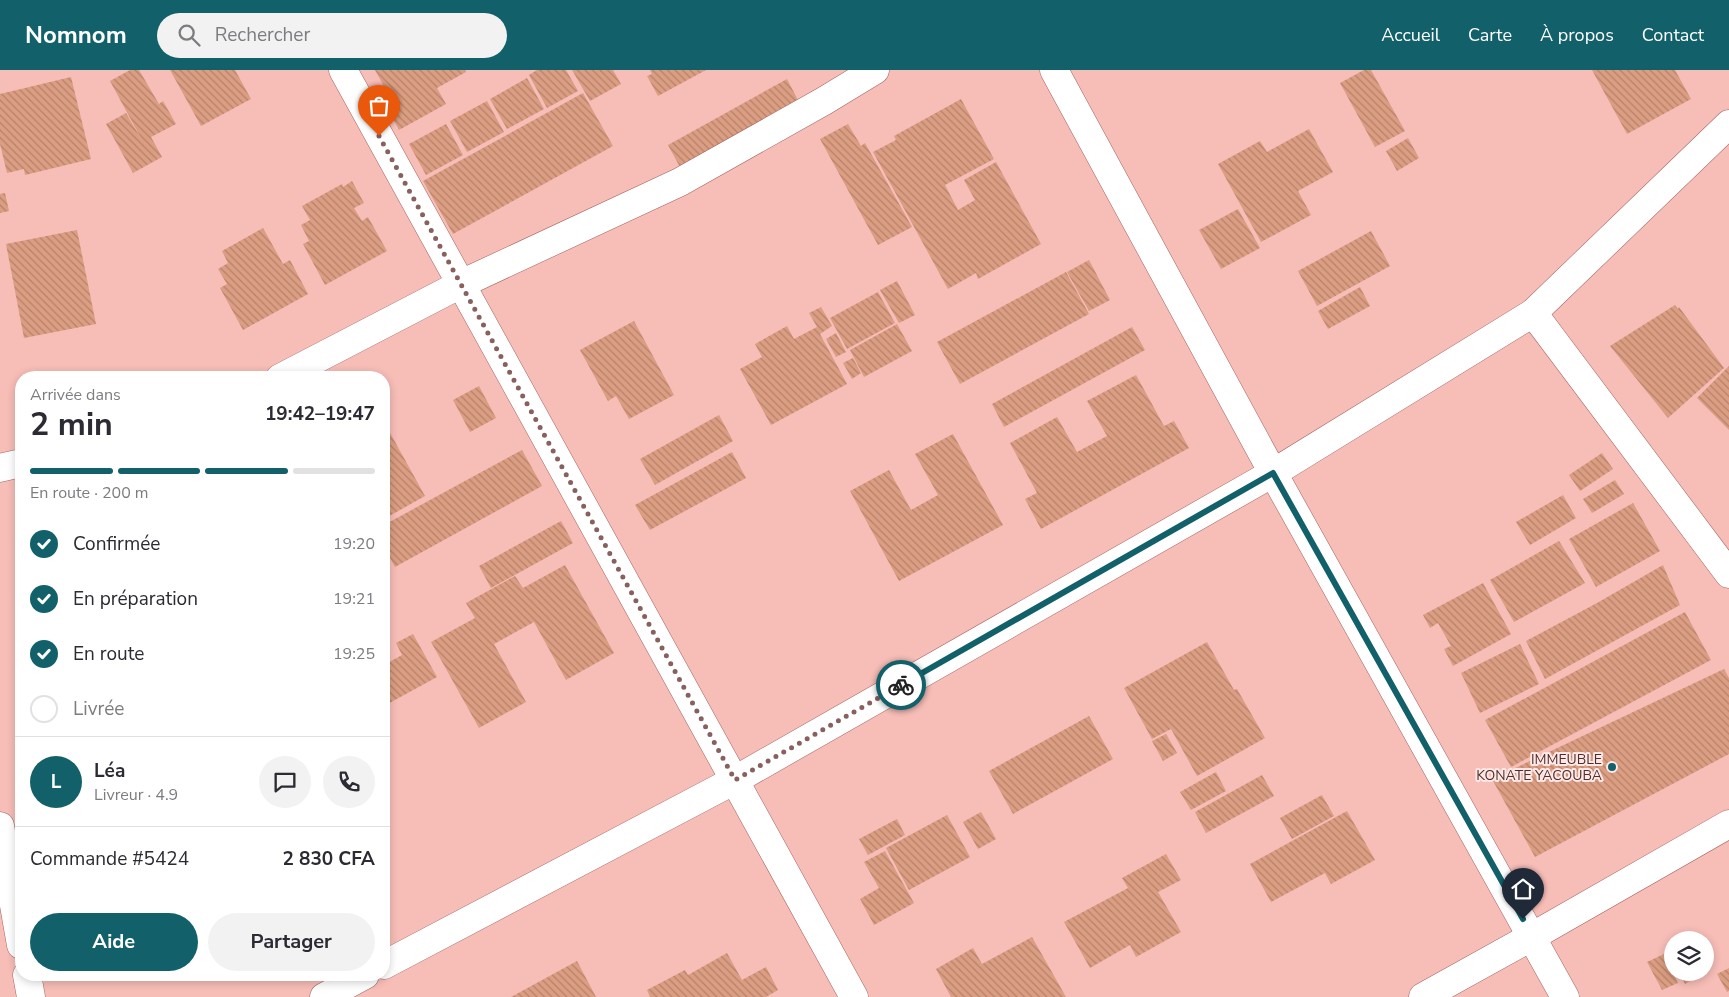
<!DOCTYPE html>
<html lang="fr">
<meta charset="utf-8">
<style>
:root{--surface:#fff;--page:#f2f2f3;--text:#2b2b33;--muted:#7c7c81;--line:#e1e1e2;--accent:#12616a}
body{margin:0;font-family:"Nunito Sans",sans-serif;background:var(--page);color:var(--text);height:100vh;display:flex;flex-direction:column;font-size:19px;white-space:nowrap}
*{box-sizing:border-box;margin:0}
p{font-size:16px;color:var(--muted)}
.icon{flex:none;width:28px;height:28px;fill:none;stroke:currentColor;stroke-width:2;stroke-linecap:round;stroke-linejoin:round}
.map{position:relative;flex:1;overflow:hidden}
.details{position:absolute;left:15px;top:301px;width:375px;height:610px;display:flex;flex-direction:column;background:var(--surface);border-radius:20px;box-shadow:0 2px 8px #0003}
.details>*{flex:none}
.fabs{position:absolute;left:1664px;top:861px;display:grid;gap:10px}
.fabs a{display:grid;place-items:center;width:50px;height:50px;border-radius:50%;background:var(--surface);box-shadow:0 2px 8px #0003;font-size:25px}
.pin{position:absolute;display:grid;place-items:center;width:42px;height:42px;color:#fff;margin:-51px -21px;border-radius:50% 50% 50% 0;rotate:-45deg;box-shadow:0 0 5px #0007}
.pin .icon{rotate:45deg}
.courier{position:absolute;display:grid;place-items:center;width:50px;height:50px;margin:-25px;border:4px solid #12616a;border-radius:50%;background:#fff;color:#222;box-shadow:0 1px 6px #0007}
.headline em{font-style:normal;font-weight:700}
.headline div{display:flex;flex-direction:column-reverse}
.headline{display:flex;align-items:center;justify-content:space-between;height:85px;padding:0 15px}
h1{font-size:32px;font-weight:700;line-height:38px}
.bar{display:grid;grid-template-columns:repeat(4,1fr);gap:8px 5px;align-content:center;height:60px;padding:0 15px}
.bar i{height:6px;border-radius:4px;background:var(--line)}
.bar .selected{background:var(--accent)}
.bar p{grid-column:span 4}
.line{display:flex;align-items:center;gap:12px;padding:0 15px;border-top:1px solid var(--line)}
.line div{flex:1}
.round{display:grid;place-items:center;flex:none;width:52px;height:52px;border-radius:26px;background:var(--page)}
ol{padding:0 15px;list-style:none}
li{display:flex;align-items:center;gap:15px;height:55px}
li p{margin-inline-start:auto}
li .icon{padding:5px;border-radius:50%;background:var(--accent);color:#fff;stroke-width:4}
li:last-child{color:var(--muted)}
li i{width:28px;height:28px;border:2px solid var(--line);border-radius:50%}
.cta{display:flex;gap:10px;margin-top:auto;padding:10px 15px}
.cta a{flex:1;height:58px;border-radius:30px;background:var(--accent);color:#fff;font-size:20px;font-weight:700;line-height:58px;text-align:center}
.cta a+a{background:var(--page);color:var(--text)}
header{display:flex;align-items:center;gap:30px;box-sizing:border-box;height:70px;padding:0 25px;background:var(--accent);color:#fff}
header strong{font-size:24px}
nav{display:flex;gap:28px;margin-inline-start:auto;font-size:18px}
.search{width:350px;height:45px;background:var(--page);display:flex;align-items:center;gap:12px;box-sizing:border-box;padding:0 18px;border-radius:28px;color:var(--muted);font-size:19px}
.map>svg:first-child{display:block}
.building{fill:url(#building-back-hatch)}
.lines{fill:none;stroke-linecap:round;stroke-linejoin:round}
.street-casing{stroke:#a5645f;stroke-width:29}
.secondary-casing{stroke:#a5645f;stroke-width:29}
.street{stroke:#fff;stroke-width:28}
.secondary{stroke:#fff;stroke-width:28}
.done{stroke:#88615e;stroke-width:5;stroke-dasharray:0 9}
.route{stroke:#12616a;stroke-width:6}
.poi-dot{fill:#12616a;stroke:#ffe8e6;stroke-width:2}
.labels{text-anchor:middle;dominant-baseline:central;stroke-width:4;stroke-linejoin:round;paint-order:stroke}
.poi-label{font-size:14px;fill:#4d302e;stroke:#ffe8e6;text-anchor:end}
</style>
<header>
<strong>Nomnom</strong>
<div class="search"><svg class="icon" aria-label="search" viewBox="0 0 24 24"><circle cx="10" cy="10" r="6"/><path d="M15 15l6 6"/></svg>Rechercher</div>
<nav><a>Accueil</a><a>Carte</a><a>À propos</a><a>Contact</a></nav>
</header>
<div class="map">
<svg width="1729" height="927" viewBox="0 0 1729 927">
<defs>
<pattern id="building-back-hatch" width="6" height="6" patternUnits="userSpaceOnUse" patternTransform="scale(1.25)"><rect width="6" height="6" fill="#dc9e82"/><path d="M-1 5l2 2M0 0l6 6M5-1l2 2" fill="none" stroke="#b5816b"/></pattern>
</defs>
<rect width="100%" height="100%" fill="#f7bdb7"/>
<!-- building -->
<g class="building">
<path d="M130 0H139L159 34 163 31 176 54 151 67 162 87 133 103 106 54 126 43 143 72 110 11Z"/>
<path d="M170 0H235L251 29 201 56Z"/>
<path d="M375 0H465L466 2 437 18 446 34 399 60 391 45 398 42Z"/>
<path d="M537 0H566L578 21 547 38 529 5Z"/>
<path d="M572 0H613L621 14 590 31Z"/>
<path d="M650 0H706L658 26 647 6 652 4Z"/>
<path d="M1364 0H1371L1405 61 1375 77 1340 13Z"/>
<path d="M1592 0H1675L1691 29 1627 64Z"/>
<path d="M71 7 91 89 25 105 24 99 7 103 0 74V24Z"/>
<path d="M527 8 544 39 507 59 490 29Z"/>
<path d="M787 9 800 34 681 99 668 75Z"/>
<path d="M583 23 613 76 453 164 423 111Z"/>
<path d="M961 29 994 89 945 115 958 140 975 130 964 110 996 92 1041 174 978 209 976 203 948 219 873 82 896 70 894 66Z"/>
<path d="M487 31 504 62 467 82 450 51Z"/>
<path d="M446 54 463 85 426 105 409 74Z"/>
<path d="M848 54 861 76 865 73 912 157 878 175 820 69Z"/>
<path d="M1309 59 1333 102 1298 121 1311 145 1261 172 1218 94 1260 71 1267 82Z"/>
<path d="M1408 68 1419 88 1397 101 1386 81Z"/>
<path d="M352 111 364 133 354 138 362 151 368 147 387 181 325 215 303 174 309 171 301 155 310 150 302 136 342 114 343 117Z"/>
<path d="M5 123 9 141 0 143V124Z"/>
<path d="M1238 139 1260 178 1221 199 1199 160Z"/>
<path d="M263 158 283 194 290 190 308 224 243 260 220 218 227 214 218 199 228 193 222 181Z"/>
<path d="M77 160 96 254 24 268 6 174Z"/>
<path d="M1371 161 1390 196 1317 236 1298 201Z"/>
<path d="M1089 190 1110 230 1089 241 1067 202Z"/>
<path d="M1066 202 1089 244 960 314 937 272Z"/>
<path d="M897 211 915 245 899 253 880 220Z"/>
<path d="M1360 217 1370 236 1328 259 1318 241Z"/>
<path d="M878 222 895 253 847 279 830 248Z"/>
<path d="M1675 235 1678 239 1679 237 1724 298 1668 348 1610 276Z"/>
<path d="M821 237 832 256 820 264 847 314 771 355 740 299 762 287 755 274 787 256 794 269 817 257 809 243Z"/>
<path d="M634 251 674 325 629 349 616 326 608 331 580 280Z"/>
<path d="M897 254 912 281 864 307 850 280Z"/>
<path d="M1132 257 1145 280 1004 357 992 334Z"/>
<path d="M836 263 846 282 836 287 826 269Z"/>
<path d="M853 288 861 303 852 309 843 293Z"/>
<path d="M1729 296V360L1697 328Z"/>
<path d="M1136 305 1164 356 1174 351 1189 378 1041 459 1025 429 1037 423 1010 373 1057 347 1077 382 1107 366 1087 331Z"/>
<path d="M479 316 496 348 470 362 453 330Z"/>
<path d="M719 345 733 371 655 415 640 389Z"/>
<path d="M384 352 425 426 384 449Z"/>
<path d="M953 364 1003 455 899 511 850 421 889 400 911 440 938 425 915 384Z"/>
<path d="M522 380 542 416 395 497 384 477V455Z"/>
<path d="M732 382 746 408 650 460 635 435Z"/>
<path d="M1602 383 1613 399 1580 421 1569 405Z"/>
<path d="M1615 410 1624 424 1592 443 1583 429Z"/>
<path d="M1563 425 1576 448 1530 475 1516 452Z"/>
<path d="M1633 433 1660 481 1596 517 1569 469Z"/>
<path d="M561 451 573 473 491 518 479 496Z"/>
<path d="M1559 471 1585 513 1514 552 1490 510Z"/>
<path d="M565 495 614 583 566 610 534 552 494 574 526 632 479 658 431 572 475 548 466 533 515 506 523 518Z"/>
<path d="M1663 495 1680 535 1545 609 1526 571 1597 533Z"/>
<path d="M1483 513 1511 564 1453 596 1444 579 1451 576 1438 553 1430 558 1423 545Z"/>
<path d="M1685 542 1711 590 1511 697 1485 650Z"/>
<path d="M413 564 437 607 384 636V595L402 585 396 573Z"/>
<path d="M1207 572 1234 620 1237 619 1265 668 1197 706 1171 659 1152 669 1124 618Z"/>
<path d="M1520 574 1539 614 1480 643 1461 603Z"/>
<path d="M1724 599 1729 608V684L1535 787 1492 709Z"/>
<path d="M1089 646 1113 689 1013 744 989 701Z"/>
<path d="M1166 664 1177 683 1163 691 1152 671Z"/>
<path d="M1216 702 1226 721 1191 740 1180 722Z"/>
<path d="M1262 705 1274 726 1206 763 1195 742Z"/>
<path d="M1322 725 1334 746 1292 769 1280 748Z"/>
<path d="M1347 741 1375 790 1331 814 1325 803 1271 832 1250 794Z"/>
<path d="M981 742 996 769 978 779 963 752Z"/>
<path d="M947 745 970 787 909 820 886 778Z"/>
<path d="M897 749 905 765 868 785 859 769Z"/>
<path d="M885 781 914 833 874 855 860 829 879 818 864 792Z"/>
<path d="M1166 784 1181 810 1158 822 1181 862 1136 887 1130 875 1090 898 1064 852 1128 818 1122 808Z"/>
<path d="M1032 867 1066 927H951L936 899 973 878 982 894Z"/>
<path d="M1672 876V892L1666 880Z"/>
<path d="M727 883 742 910 766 897 778 920 766 927H650L647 920 685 900 688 905Z"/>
<path d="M1664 884 1678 913 1662 920 1647 892Z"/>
<path d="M577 891 596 927H511Z"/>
<path d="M1729 898V921L1727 922 1717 904Z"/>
<path d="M1679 902H1705L1685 914Z"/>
</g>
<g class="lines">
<!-- street casing -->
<g class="street-casing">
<g id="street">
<path d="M343 0 854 927"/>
<path d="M1054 0 1273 403 1565 927"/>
<path d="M1533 243 1729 504"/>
<path d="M280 308 461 214 680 112 824 31 875 0"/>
<path d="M0 398 21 393"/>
<path d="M0 756 21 875"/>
<path d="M384 895 735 710 1273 403 1533 243 1729 54"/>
<path d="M27 905 31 927"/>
<path d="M324 927 365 905"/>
</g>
</g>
<!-- secondary casing -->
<g class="secondary-casing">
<path id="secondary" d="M1423 927 1533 866 1729 754"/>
</g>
<!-- street -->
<use href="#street" class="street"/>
<!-- secondary -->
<use href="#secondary" class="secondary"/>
</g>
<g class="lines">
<!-- done -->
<path class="done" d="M379 66 735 710 901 615"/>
<!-- route -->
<path class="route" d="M901 615 1273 403 1523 849"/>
</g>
<!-- markers -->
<circle class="poi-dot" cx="1612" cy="697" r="5"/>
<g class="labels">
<!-- poi labels -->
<g class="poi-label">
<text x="1602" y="689">IMMEUBLE<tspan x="1602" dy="16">KONATE YACOUBA</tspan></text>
</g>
</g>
</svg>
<div class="fabs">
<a><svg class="icon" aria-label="layers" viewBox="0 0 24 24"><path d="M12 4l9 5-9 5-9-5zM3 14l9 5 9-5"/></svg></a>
</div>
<div class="pin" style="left:379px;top:66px;background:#ea580c"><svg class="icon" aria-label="bag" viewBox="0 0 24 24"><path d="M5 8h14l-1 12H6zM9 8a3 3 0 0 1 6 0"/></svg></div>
<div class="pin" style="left:1523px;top:849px;background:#1f2937"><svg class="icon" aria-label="home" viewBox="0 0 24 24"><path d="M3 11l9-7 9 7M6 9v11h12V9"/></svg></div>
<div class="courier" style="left:901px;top:615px"><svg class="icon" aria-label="bike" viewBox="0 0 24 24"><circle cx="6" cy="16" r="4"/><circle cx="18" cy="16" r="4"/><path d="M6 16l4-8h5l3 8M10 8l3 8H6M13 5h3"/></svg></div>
<section class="details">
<div class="headline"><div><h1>2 min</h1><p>Arrivée dans</p></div><em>19:42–19:47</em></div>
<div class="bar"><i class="selected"></i><i class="selected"></i><i class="selected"></i><i></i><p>En route · 200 m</p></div>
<ol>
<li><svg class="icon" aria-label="check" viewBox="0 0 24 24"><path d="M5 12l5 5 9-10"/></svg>Confirmée<p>19:20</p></li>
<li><svg class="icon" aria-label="check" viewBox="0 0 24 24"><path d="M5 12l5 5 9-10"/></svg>En préparation<p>19:21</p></li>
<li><svg class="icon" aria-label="check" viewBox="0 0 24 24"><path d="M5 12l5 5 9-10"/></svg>En route<p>19:25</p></li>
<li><i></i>Livrée</li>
</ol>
<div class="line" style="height:90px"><b class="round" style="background:var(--accent);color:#fff">L</b><div><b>Léa</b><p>Livreur · 4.9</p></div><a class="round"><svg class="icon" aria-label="chat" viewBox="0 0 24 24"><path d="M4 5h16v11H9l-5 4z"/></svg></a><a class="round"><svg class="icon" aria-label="phone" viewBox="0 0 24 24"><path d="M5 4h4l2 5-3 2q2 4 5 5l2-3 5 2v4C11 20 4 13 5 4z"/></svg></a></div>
<div class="line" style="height:65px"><div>Commande #5424</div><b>2 830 CFA</b></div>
<div class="cta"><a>Aide</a><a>Partager</a></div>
</section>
</div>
